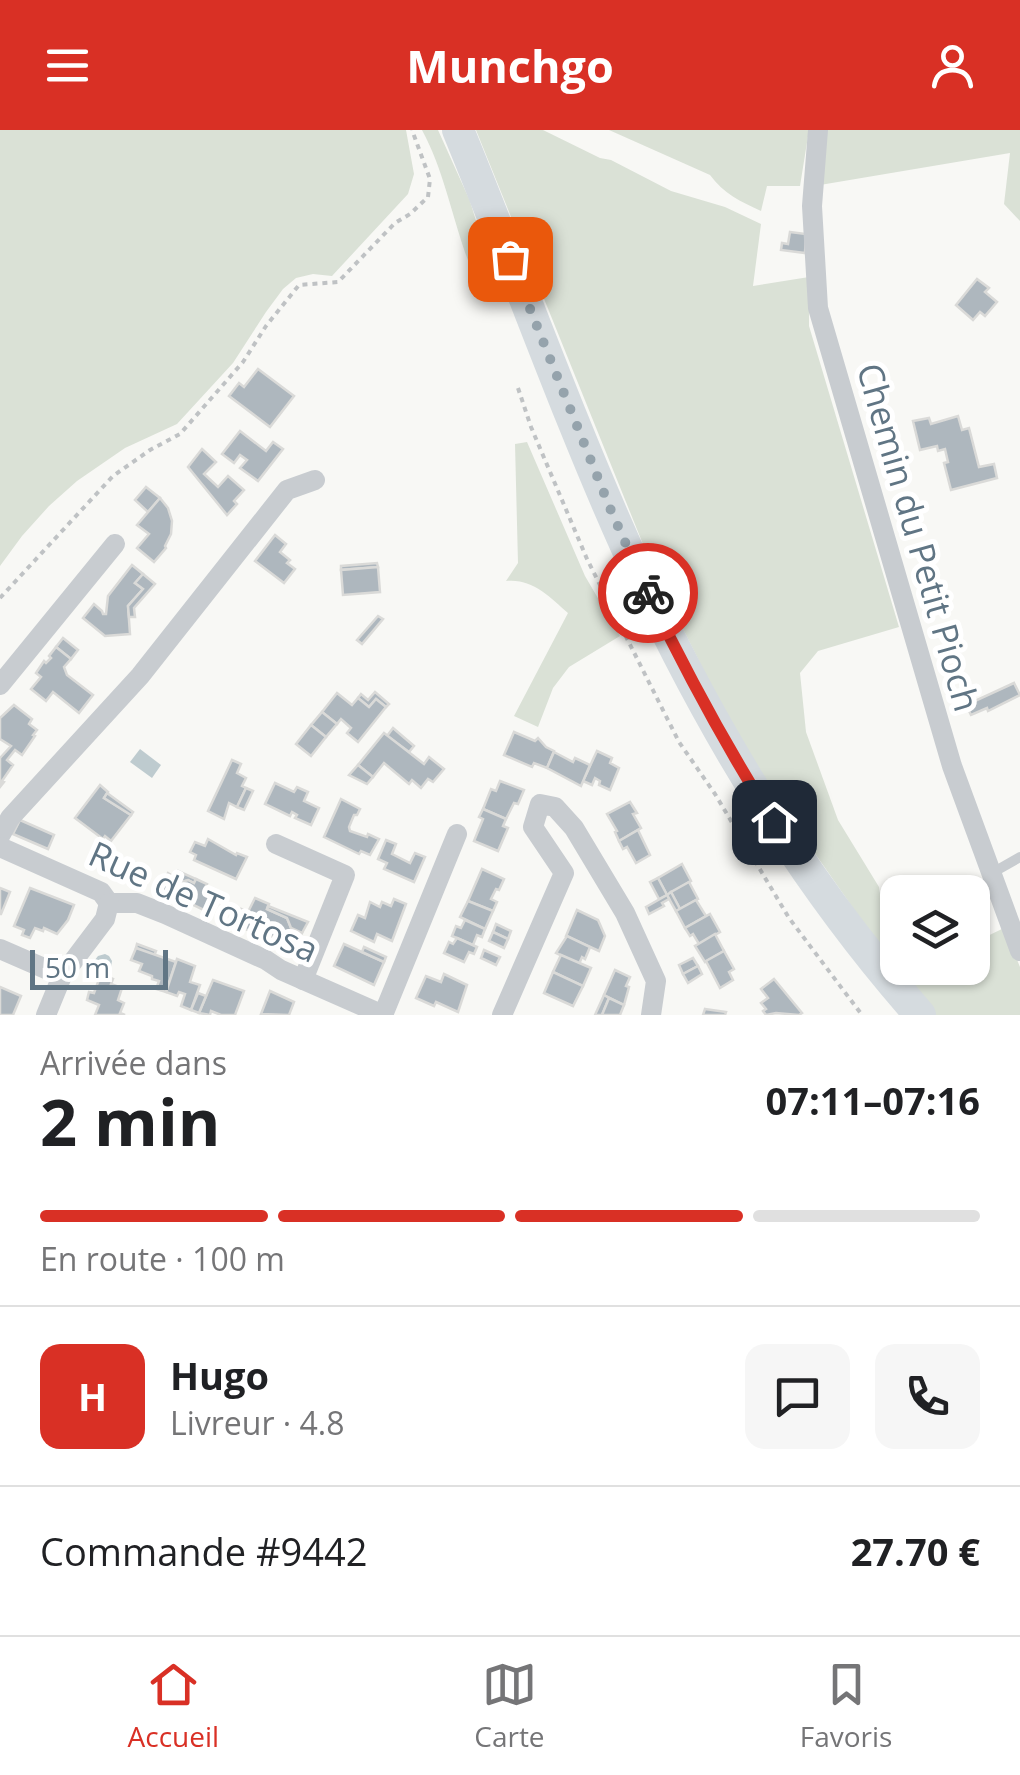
<!DOCTYPE html>
<html lang="fr">
<meta charset="utf-8">
<style>
:root{--surface:#fff;--page:#f6f6f6;--text:#202124;--muted:#757577;--line:#e0e0e0;--accent:#d93025}
body{margin:0;font-family:"Open Sans",sans-serif;background:var(--page);color:var(--text);height:100vh;display:flex;flex-direction:column;font-size:38px;white-space:nowrap}
*{box-sizing:border-box;margin:0}
p{font-size:32px;color:var(--muted)}
.icon{flex:none;width:55px;height:55px;fill:none;stroke:currentColor;stroke-width:2;stroke-linecap:round;stroke-linejoin:round}
.map{position:relative;height:885px;overflow:hidden}
.drawer{display:flex;flex-direction:column;background:var(--surface);flex:1}
.drawer>*{flex:none}
.fabs{position:absolute;left:880px;top:745px;display:grid;gap:20px}
.fabs a{display:grid;place-items:center;width:110px;height:110px;border-radius:20px;background:var(--surface);box-shadow:0 2px 8px #0004;font-size:50px}
.scale{position:absolute;left:30px;bottom:25px;width:138px;box-sizing:border-box;padding-left:10px;border:5px solid #607584;border-top:0;font-size:28px;line-height:35px;white-space:nowrap;color:#607584;-webkit-text-stroke:8px #fff;paint-order:stroke}
.pin{position:absolute;display:grid;place-items:center;width:85px;height:85px;color:#fff;margin:-42px;border-radius:20px;box-shadow:0 5px 15px #0006}
.courier{position:absolute;display:grid;place-items:center;width:100px;height:100px;margin:-50px;border:8px solid #d93025;border-radius:50%;background:#fff;color:#222;box-shadow:0 2px 12px #0007}
.headline em{font-style:normal;font-weight:700}
.headline div{display:flex;flex-direction:column-reverse}
.headline{display:flex;align-items:center;justify-content:space-between;height:170px;padding:0 40px}
h1{font-size:65px;font-weight:700;line-height:75px}
.bar{display:grid;grid-template-columns:repeat(4,1fr);gap:15px 10px;align-content:center;height:120px;padding:0 40px}
.bar i{height:12px;border-radius:8px;background:var(--line)}
.bar .selected{background:var(--accent)}
.bar p{grid-column:span 4}
.line{display:flex;align-items:center;gap:25px;padding:0 40px;border-top:2px solid var(--line)}
.line div{flex:1}
.round{display:grid;place-items:center;flex:none;width:105px;height:105px;border-radius:20px;background:var(--page)}
header{display:flex;justify-content:space-between;align-items:center;height:130px;padding:0 40px;background:var(--accent);color:#fff;font-size:45px;font-weight:700}
.menu{display:flex;justify-content:space-around;align-items:center;height:140px;border-top:2px solid var(--line);background:var(--surface);font-size:28px;color:var(--muted)}
.menu a{display:grid;justify-items:center;gap:5px}
.menu .selected{color:var(--accent)}
.map>svg:first-child{display:block}
.green{fill:#dae1d6}
.water{fill:#becbcf}
.building{fill:#aeb7be;stroke:#dadad8;stroke-width:2.5}
.lines{fill:none;stroke-linecap:round;stroke-linejoin:round}
.path{stroke:#bfc2c4;stroke-width:4;stroke-dasharray:5 5;stroke-linecap:butt}
.service{stroke:#c8ccd0;stroke-width:10}
.minor{stroke:#c8ccd0;stroke-width:20}
.trunk{stroke:#d5dbdf;stroke-width:32}
.done{stroke:#95a3ac;stroke-width:10;stroke-dasharray:0 18}
.route{stroke:#d93025;stroke-width:12}
.labels{text-anchor:middle;dominant-baseline:central;stroke-width:10;stroke-linejoin:round;paint-order:stroke}
.street-label{font-size:35px;fill:#607584;stroke:#fff}
</style>
<header><svg class="icon" aria-label="menu" viewBox="0 0 24 24"><path d="M4 6h16M4 12h16M4 18h16"/></svg>Munchgo<svg class="icon" aria-label="person" viewBox="0 0 24 24"><circle cx="12" cy="8" r="4"/><path d="M4 21q1-7 8-7t8 7"/></svg></header>
<div class="map">
<svg width="1020" height="885" viewBox="0 0 1020 885">
<rect width="100%" height="100%" fill="#f8f8f5"/>
<!-- green -->
<g class="green">
<path d="M0 0H406L414 44 408 64 332 146 313 144 296 148 283 159 266 182 233 233 177 294 125 318 77 351 49 376 22 406 0 436Z"/>
<path d="M422 0H438L470 71 487 127 475 148C454 100 447 46 422 0Z"/>
<path d="M476 0H543L600 28 611 30 671 61 725 77 761 94 753 156 809 147V196L899 497 818 521 800 543 806 602 838 690 879 757 882 776 897 795 898 838H972L973 813 1004 798 1020 837V885H935L890 831 745 623 653 439Z"/>
<path d="M609 0H809L800 56H767L761 81C741 72 723 63 710 45Z"/>
<path d="M824 0H1020V91L1004 74 1010 23 820 55Z"/>
<path d="M527 312 585 446 620 506 569 537 553 558 538 597 514 586 568 483C550 467 532 448 506 451L518 433 515 314Z"/>
</g>
<!-- water -->
<g class="water">
<path d="M140 619 161 635 152 648 130 632Z"/>
<path d="M105 824 109 826 112 831 111 837 100 842 92 852H86L83 845 98 826Z"/>
</g>
<!-- building -->
<g class="building">
<path d="M790 102 806 104 805 123 781 120 782 113 788 114Z"/>
<path d="M977 149 989 158 985 162 997 172 985 186 980 182 973 190 956 175Z"/>
<path d="M258 239 294 266 270 297 229 266 239 253 244 257Z"/>
<path d="M958 286 962 300 969 298 979 337 994 334 997 348 951 360 944 333 948 332 945 319 938 321 937 316 920 320 913 291 929 288 931 294Z"/>
<path d="M240 301 266 321 273 312 283 319 258 351 240 338 247 330 240 325 234 333 222 324Z"/>
<path d="M202 319 216 332 204 344 218 357 228 346 244 360 234 371 237 374 227 385 188 337Z"/>
<path d="M146 357 160 368 148 382 135 370Z"/>
<path d="M160 368 168 378 172 391 171 404 165 416 166 418 154 432 137 418 149 404 137 395Z"/>
<path d="M275 405 286 414 280 422 290 430 287 433 295 439 284 453 255 431Z"/>
<path d="M377 433 378 437 341 440V436Z"/>
<path d="M132 435 143 444 135 453 143 459 128 476 130 504 105 506 83 488 94 474 102 481 103 484H106L108 466Z"/>
<path d="M378 437 380 462 343 465 341 440Z"/>
<path d="M143 444 155 454 134 478 135 487H129L128 476 143 459 135 453Z"/>
<path d="M378 486 383 489 362 514 357 510Z"/>
<path d="M63 508 78 520 71 529 56 517Z"/>
<path d="M56 517 71 529 64 537 67 545 93 565 79 583 53 562 46 571 31 559 41 547 36 543 44 531 46 533 51 528 49 526Z"/>
<path d="M1014 553 1020 565 988 581 987 578 971 585 966 575Z"/>
<path d="M375 562 389 574 386 577 376 569 369 577 358 568 361 564 368 570Z"/>
<path d="M337 563 352 575 358 568 369 577 376 569 386 577 358 612 347 603 351 598 341 589 337 594 322 582Z"/>
<path d="M14 575 32 589 29 594 37 600 33 605 35 606 22 625 15 620 7 630 13 635 2 651 4 652 0 657V628L11 616 0 609V588Z"/>
<path d="M322 582 337 594 326 607 311 595Z"/>
<path d="M311 595 326 607 311 626 296 614Z"/>
<path d="M393 598 414 616 409 622 387 606Z"/>
<path d="M514 602 535 611 538 608 546 617 554 621 547 638 534 633 532 637 504 625Z"/>
<path d="M384 603 424 634 429 627 444 639 433 652 428 649 421 658 412 650 409 654 384 633 373 647 358 635Z"/>
<path d="M597 621 612 628 610 633 619 638 610 660 599 655 600 651 595 648 592 655 583 651Z"/>
<path d="M554 622 573 632 575 628 590 635 581 656 547 638Z"/>
<path d="M232 630 241 634 237 643 246 648 242 656 246 658 237 677 229 673 224 689 208 681Z"/>
<path d="M358 635 373 647 367 654 349 645Z"/>
<path d="M500 651 524 660 518 674 514 673 506 689 483 679 491 659 496 661Z"/>
<path d="M275 653 294 662 297 657 308 662 304 671 319 678 311 695 295 688 297 685 292 682 290 686 265 674Z"/>
<path d="M100 655 108 662 104 668 131 685 111 711 105 706 103 709 75 688Z"/>
<path d="M246 658 253 661 244 680 237 677Z"/>
<path d="M107 663 133 682 131 685 104 668Z"/>
<path d="M341 669 360 679 357 685H354L349 697 350 701 367 707 368 704 379 709 370 725 361 721 359 724 324 707Z"/>
<path d="M630 672 637 683 633 684 641 698 619 711 615 702 617 701 607 684Z"/>
<path d="M483 679 506 689 503 696 508 698 498 721 474 711 483 689 479 687Z"/>
<path d="M20 690 54 705 48 719 13 704Z"/>
<path d="M638 700 650 725 636 733 627 717 623 719 619 711Z"/>
<path d="M208 709 236 725 237 723 247 727 236 749 194 730 196 725 190 722 195 712 205 716Z"/>
<path d="M386 710 396 714 392 724 410 733 415 723 425 727 414 752 384 739 387 733 378 729Z"/>
<path d="M682 734 691 751 667 765 658 748Z"/>
<path d="M482 739 504 749 499 760 496 759 491 769 497 772 493 781 468 771Z"/>
<path d="M178 741 196 749 194 753 188 750 182 752 175 749Z"/>
<path d="M168 743 182 752 188 750 194 753 196 749 207 754 205 758 217 763 208 782 181 769 183 766 178 764 177 767 160 759Z"/>
<path d="M658 748 667 765 659 769 650 752Z"/>
<path d="M689 752 698 769 680 779 671 762Z"/>
<path d="M0 758 10 762 1 784H0Z"/>
<path d="M30 758 74 775 68 790 57 804 44 798 43 801 35 798 30 808 22 805 24 800 14 796Z"/>
<path d="M671 762 680 779 676 781 667 765Z"/>
<path d="M667 765 669 769 662 773 664 776 649 784 646 777Z"/>
<path d="M255 768 269 774 267 779 287 788 291 798 302 803 294 821 273 812 275 808 267 804 265 808 234 794 241 779 248 782Z"/>
<path d="M394 769 406 774 392 811 377 804 374 812 351 801 358 785 365 788 370 772 380 777 382 772 391 776Z"/>
<path d="M696 770 706 786 685 798 676 781Z"/>
<path d="M468 771 493 781 485 799 460 787Z"/>
<path d="M268 776 308 792 302 803 291 798 287 788 267 779Z"/>
<path d="M577 780 598 790 605 806 599 821 566 806Z"/>
<path d="M710 784 720 802 699 814 693 804 690 806 685 798Z"/>
<path d="M465 790 485 799 482 807 477 805 473 815 452 806 456 796 461 798Z"/>
<path d="M496 794 511 801 508 809 493 802Z"/>
<path d="M493 802 508 809 504 818 489 811Z"/>
<path d="M715 804 724 821 705 832 695 816Z"/>
<path d="M567 806 590 817 585 829 582 827 579 834 556 823Z"/>
<path d="M457 808 477 817 474 824 469 822 464 832 444 823 449 812 453 814Z"/>
<path d="M137 814 156 821 154 826 136 818Z"/>
<path d="M344 814 384 832 374 855 334 836Z"/>
<path d="M364 817 386 827 384 832 362 822Z"/>
<path d="M136 818 176 832 166 862 156 859 159 851 152 849V846L139 841 142 834 131 830Z"/>
<path d="M484 820 500 827 496 835 481 828Z"/>
<path d="M724 821 734 839 729 842 733 850 720 858 706 831Z"/>
<path d="M561 825 591 838 583 856 553 842Z"/>
<path d="M693 828 698 836 683 844 679 835Z"/>
<path d="M177 829 195 836 190 852 200 855 191 880 181 876 185 864 179 862 177 866 166 862Z"/>
<path d="M698 836 702 844 688 853 683 844Z"/>
<path d="M615 840 630 847 626 856 629 857 624 875 604 865Z"/>
<path d="M553 842 583 856 573 876 544 863Z"/>
<path d="M101 844 113 849 111 854 122 858 118 870 124 873 120 883 125 885H95L99 875 87 870 89 862 94 863Z"/>
<path d="M444 844 467 855 458 882 436 872 434 876 416 868 426 846 441 852Z"/>
<path d="M774 849 802 883 799 885 776 883 766 885 763 881 766 879 761 873 768 868 761 859Z"/>
<path d="M213 850 244 861 235 885H221L211 881 210 885 199 883Z"/>
<path d="M0 857 21 866 13 885H0Z"/>
<path d="M270 861 294 872 289 885 261 884Z"/>
<path d="M198 863 206 866 199 883 191 880Z"/>
<path d="M604 865 609 868 602 885H595Z"/>
<path d="M609 868 624 875 620 885H602Z"/>
<path d="M705 879 726 882 725 885H703Z"/>
</g>
<g class="lines">
<!-- path -->
<g class="path">
<path d="M518 258 531 297 587 429 679 612 715 664 789 788 862 885"/>
<path d="M0 468 113 346 150 320 180 304 243 232 266 196 299 155 338 152 395 93 410 84 428 67 430 49 412 0"/>
</g>
<!-- service -->
<path class="service" d="M992 743 1020 727"/>
<!-- minor -->
<g class="minor">
<path d="M818 0 812 76 818 178 952 636 1020 821"/>
<path d="M0 555 115 414"/>
<path d="M0 706 10 688 140 546 287 360 315 350"/>
<path d="M276 714 345 745 303 850"/>
<path d="M0 717 101 762 109 773"/>
<path d="M109 773H137L165 784 266 830 281 840 383 885"/>
<path d="M0 819 62 846"/>
<path d="M46 885 62 846 105 789 109 773"/>
<path d="M383 885 457 704"/>
<path d="M502 885 564 743 533 697 540 674 555 677 574 698 625 783 656 851 651 885"/>
</g>
<!-- trunk -->
<path class="trunk" d="M458 0C515 138 565 280 626 416 702 585 797 746 920 885"/>
</g>
<g class="lines">
<!-- done -->
<path class="done" d="M510 129 612 383 648 463"/>
<!-- route -->
<path class="route" d="M648 463C686 542 727 618 774 692"/>
</g>
<g class="labels">
<!-- street labels -->
<g class="street-label">
<text transform="translate(919 407) rotate(74)">Chemin du Petit Pioch</text>
<text transform="translate(204 771) rotate(24)">Rue de Tortosa</text>
</g>
</g>
</svg>
<div class="fabs">
<a><svg class="icon" aria-label="layers" viewBox="0 0 24 24"><path d="M12 4l9 5-9 5-9-5zM3 14l9 5 9-5"/></svg></a>
</div>
<div class="scale">50 m</div>
<div class="pin" style="left:510px;top:129px;background:#ea580c"><svg class="icon" aria-label="bag" viewBox="0 0 24 24"><path d="M5 8h14l-1 12H6zM9 8a3 3 0 0 1 6 0"/></svg></div>
<div class="pin" style="left:774px;top:692px;background:#1f2937"><svg class="icon" aria-label="home" viewBox="0 0 24 24"><path d="M3 11l9-7 9 7M6 9v11h12V9"/></svg></div>
<div class="courier" style="left:648px;top:463px"><svg class="icon" aria-label="bike" viewBox="0 0 24 24"><circle cx="6" cy="16" r="4"/><circle cx="18" cy="16" r="4"/><path d="M6 16l4-8h5l3 8M10 8l3 8H6M13 5h3"/></svg></div>
</div>
<section class="drawer">
<div class="headline"><div><h1>2 min</h1><p>Arrivée dans</p></div><em>07:11–07:16</em></div>
<div class="bar"><i class="selected"></i><i class="selected"></i><i class="selected"></i><i></i><p>En route · 100 m</p></div>
<div class="line" style="height:180px"><b class="round" style="background:var(--accent);color:#fff">H</b><div><b>Hugo</b><p>Livreur · 4.8</p></div><a class="round"><svg class="icon" aria-label="chat" viewBox="0 0 24 24"><path d="M4 5h16v11H9l-5 4z"/></svg></a><a class="round"><svg class="icon" aria-label="phone" viewBox="0 0 24 24"><path d="M5 4h4l2 5-3 2q2 4 5 5l2-3 5 2v4C11 20 4 13 5 4z"/></svg></a></div>
<div class="line" style="height:130px"><div>Commande #9442</div><b>27.70 €</b></div>
</section>
<nav class="menu">
<a class="selected"><svg class="icon" aria-label="home" viewBox="0 0 24 24"><path d="M3 11l9-7 9 7M6 9v11h12V9"/></svg>Accueil</a>
<a><svg class="icon" aria-label="map" viewBox="0 0 24 24"><path d="M3 6l6-2 6 2 6-2v14l-6 2-6-2-6 2zM9 4v14M15 6v14"/></svg>Carte</a>
<a><svg class="icon" aria-label="saved" viewBox="0 0 24 24"><path d="M7 4h10v16l-5-4-5 4z"/></svg>Favoris</a>
</nav>
